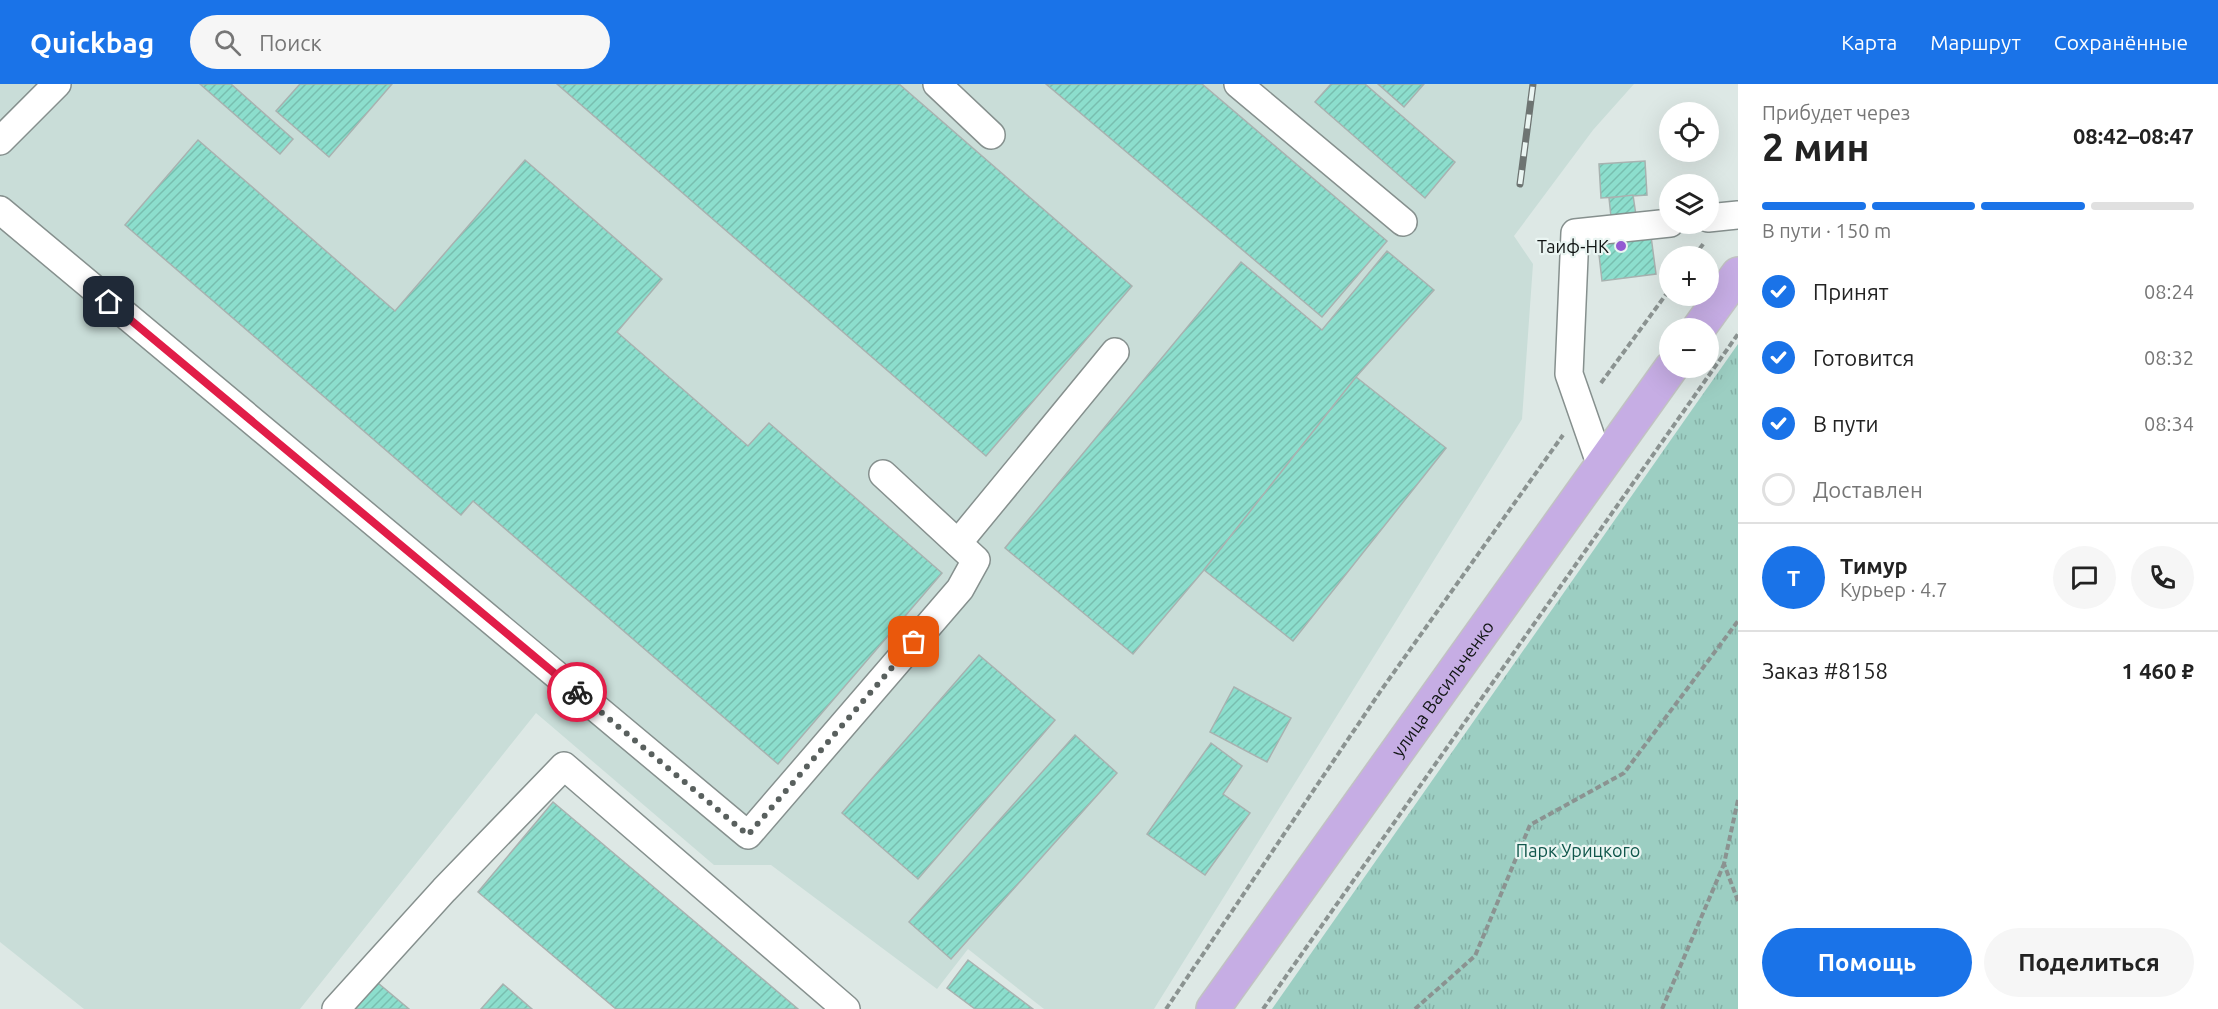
<!DOCTYPE html>
<html lang="ru">
<meta charset="utf-8">
<style>
:root{--surface:#fff;--page:#f6f6f6;--text:#222;--muted:#767676;--line:#e0e0e0;--accent:#1a73e8}
body{margin:0;font-family:Ubuntu,sans-serif;background:var(--page);color:var(--text);height:100vh;display:flex;flex-direction:column;font-size:22px;white-space:nowrap}
*{box-sizing:border-box;margin:0}
p{font-size:20px;color:var(--muted)}
.icon{flex:none;width:33px;height:33px;fill:none;stroke:currentColor;stroke-width:2;stroke-linecap:round;stroke-linejoin:round}
.map{position:relative;flex:1;overflow:hidden}
.sheet{display:flex;flex-direction:column;background:var(--surface);width:480px}
.sheet>*{flex:none}
.fabs{position:absolute;left:1659px;top:18px;display:grid;gap:12px}
.fabs a{display:grid;place-items:center;width:60px;height:60px;border-radius:50%;background:var(--surface);box-shadow:0 6px 24px #0002;font-size:30px}
.pin{position:absolute;display:grid;place-items:center;width:51px;height:51px;color:#fff;margin:-26px;border-radius:12px;box-shadow:0 3px 9px #0006}
.courier{position:absolute;display:grid;place-items:center;width:60px;height:60px;margin:-30px;border:4px solid #e11d48;border-radius:50%;background:#fff;color:#222;box-shadow:0 2px 8px #0007}
.overview em{font-style:normal;font-weight:700}
.overview div{display:flex;flex-direction:column-reverse}
.overview{display:flex;align-items:center;justify-content:space-between;height:102px;padding:0 24px}
h1{font-size:39px;font-weight:700;line-height:45px}
.bar{display:grid;grid-template-columns:repeat(4,1fr);gap:9px 6px;align-content:center;height:72px;padding:0 24px}
.bar i{height:8px;border-radius:4px;background:var(--line)}
.bar .current{background:var(--accent)}
.bar p{grid-column:span 4}
.line{display:flex;align-items:center;gap:15px;padding:0 24px;border-top:2px solid var(--line)}
.line div{flex:1}
.round{display:grid;place-items:center;flex:none;width:63px;height:63px;border-radius:32px;background:var(--page)}
ol{padding:0 24px;list-style:none}
li{display:flex;align-items:center;gap:18px;height:66px}
li p{margin-inline-start:auto}
li .icon{padding:6px;border-radius:50%;background:var(--accent);color:#fff;stroke-width:4}
li:last-child{color:var(--muted)}
li i{width:33px;height:33px;border:3px solid var(--line);border-radius:50%}
.button{display:flex;gap:12px;margin-top:auto;padding:12px 24px}
.button a{flex:1;height:69px;border-radius:36px;background:var(--accent);color:#fff;font-size:24px;font-weight:700;line-height:69px;text-align:center}
.button a+a{background:var(--page);color:var(--text)}
header{display:flex;align-items:center;gap:36px;box-sizing:border-box;height:84px;padding:0 30px;background:var(--accent);color:#fff}
header strong{font-size:28px}
nav{display:flex;gap:33px;margin-inline-start:auto;font-size:21px}
.search{width:420px;height:54px;background:var(--page);display:flex;align-items:center;gap:15px;box-sizing:border-box;padding:0 21px;border-radius:33px;color:var(--muted);font-size:22px}
main{display:flex;flex:1;min-height:0}
.map>svg:first-child{display:block}
.built{fill:#c9ddd8}
.park{fill:url(#park-tufts)}
.building{fill:url(#building-hatch);stroke:#a8b2b0;stroke-width:1.5}
.lines{fill:none;stroke-linecap:round;stroke-linejoin:round}
.minor-casing{stroke:#86908e;stroke-width:30}
.major-casing{stroke:#c1c2c2;stroke-width:36}
.path{stroke:#8b9391;stroke-width:4;stroke-dasharray:6 3;stroke-linecap:butt}
.minor{stroke:#fff;stroke-width:27}
.major{stroke:#c6ade4;stroke-width:33}
.rail-casing{stroke:#6d7472;stroke-width:7}
.rail{stroke:#eaf5f2;stroke-width:4.5;stroke-dasharray:14;stroke-linecap:butt}
.done{stroke:#59605e;stroke-width:6;stroke-dasharray:0 10.8}
.route{stroke:#e11d48;stroke-width:8}
.poi-dot{fill:#935ad2;stroke:#eaf5f2;stroke-width:2}
.labels{text-anchor:middle;dominant-baseline:central;stroke-width:4.5;stroke-linejoin:round;paint-order:stroke}
.poi-label{font-size:18px;fill:#121615;stroke:#eaf5f2;text-anchor:end}
.street-label{font-size:18px;fill:#121615;stroke:#eaf5f2}
.park-label{font-size:18px;fill:#10564b;stroke:#eaf5f2}
</style>
<header>
<strong>Quickbag</strong>
<div class="search"><svg class="icon" aria-label="search" viewBox="0 0 24 24"><circle cx="10" cy="10" r="6"/><path d="M15 15l6 6"/></svg>Поиск</div>
<nav><a>Карта</a><a>Маршрут</a><a>Сохранённые</a></nav>
</header>
<main>
<div class="map">
<svg width="1738" height="925" viewBox="0 0 1738 925">
<defs>
<pattern id="park-tufts" width="24" height="20" patternUnits="userSpaceOnUse" patternTransform="scale(1.5)"><rect width="24" height="20" fill="#9ccec2"/><path d="M3 7l-1-3M5 7V3M7 7l1-3M15 17l-1-3M17 17v-4M19 17l1-3" fill="none" stroke="#85b0a6"/></pattern>
<pattern id="building-hatch" width="6" height="6" patternUnits="userSpaceOnUse" patternTransform="scale(1.5)"><rect width="6" height="6" fill="#8cdecd"/><path d="M-1 1l2-2M0 6l6-6M5 7l2-2" fill="none" stroke="#78beaf"/></pattern>
</defs>
<rect width="100%" height="100%" fill="#dde8e5"/>
<!-- built -->
<path class="built" d="M0 0H1634L1593 46 1514 152 1533 180 1522 335 1154 925H1044L968 865 937 905 771 781H714L536 629 300 925H84L0 858Z"/>
<!-- park -->
<path class="park" d="M1738 260V925H1272Z"/>
<!-- building -->
<g class="building">
<path d="M200 0H231L293 55 280 70Z"/>
<path d="M300 0H392L329 73 276 27Z"/>
<path d="M557 0H899L1132 202 986 372Z"/>
<path d="M1046 0H1202L1387 157 1322 233Z"/>
<path d="M1331 0H1365L1455 78 1425 114 1315 18Z"/>
<path d="M1378 0H1424L1404 23Z"/>
<path d="M198 56 395 227 525 76 662 195 617 248 748 362 769 339 942 489 778 680 473 417 461 431 125 141Z"/>
<path d="M1645 77 1647 111 1601 114 1599 80Z"/>
<path d="M1633 111 1637 138 1649 137 1656 190 1602 197 1596 144 1612 142 1609 114Z"/>
<path d="M1387 167 1434 206 1356 293 1204 486 1133 570 1005 464 1241 178 1322 246Z"/>
<path d="M1356 293 1446 364 1293 557 1204 486Z"/>
<path d="M979 571 1055 636 918 795 842 729Z"/>
<path d="M1234 603 1291 634 1267 678 1210 648Z"/>
<path d="M1075 651 1117 689 951 875 909 838Z"/>
<path d="M1211 659 1242 682 1223 710 1250 729 1205 791 1147 750Z"/>
<path d="M553 718 798 925H616L478 808Z"/>
<path d="M968 876 1033 925H975L947 904Z"/>
<path d="M372 894 409 925H346Z"/>
<path d="M503 900 532 925H481Z"/>
</g>
<g class="lines">
<!-- minor casing -->
<g class="minor-casing">
<g id="minor">
<path d="M937 0 991 51"/>
<path d="M1238 0 1403 138"/>
<path d="M0 57 57 0"/>
<path d="M0 126 748 751 960 505 976 476 883 390"/>
<path d="M1708 134 1738 131"/>
<path d="M1601 382 1569 290 1575 149 1670 139"/>
<path d="M958 459 1115 268"/>
<path d="M336 925 444 806 564 682 846 925"/>
</g>
</g>
<!-- major casing -->
<g class="major-casing">
<g id="major">
<path d="M1699 244 1738 190"/>
<path id="s1" d="M1213 925 1671 284"/>
</g>
</g>
<!-- path -->
<g class="path">
<path d="M1694 172 1704 159"/>
<path d="M1601 299 1670 205"/>
<path d="M1738 716 1724 780 1738 817"/>
<path d="M1166 925 1382 605 1563 351"/>
<path d="M1263 925 1738 250"/>
<path d="M1415 925 1475 872 1530 741 1624 689 1738 537"/>
<path d="M1662 925 1724 780"/>
</g>
<!-- minor -->
<use href="#minor" class="minor"/>
<!-- major -->
<use href="#major" class="major"/>
<!-- rail casing -->
<g class="rail-casing">
<path id="rail" d="M1520 100 1533 0"/>
</g>
<!-- rail -->
<use href="#rail" class="rail"/>
</g>
<g class="lines">
<!-- done -->
<path class="done" d="M577 608 748 751 914 558"/>
<!-- route -->
<path class="route" d="M109 218 577 608"/>
</g>
<!-- markers -->
<circle class="poi-dot" cx="1621" cy="162" r="6"/>
<g class="labels">
<!-- poi labels -->
<g class="poi-label">
<text x="1609" y="162">Таиф-НК</text>
</g>
<!-- street labels -->
<g class="street-label">
<text stroke="none"><textPath href="#s1" startOffset="394">улица Васильченко</textPath></text>
</g>
<!-- park labels -->
<g class="park-label">
<text x="1578" y="766">Парк Урицкого</text>
</g>
</g>
</svg>
<div class="fabs">
<a><svg class="icon" aria-label="locate" viewBox="0 0 24 24"><circle cx="12" cy="12" r="6"/><path d="M12 2v4M12 18v4M2 12h4M18 12h4"/></svg></a>
<a><svg class="icon" aria-label="layers" viewBox="0 0 24 24"><path d="M12 4l9 5-9 5-9-5zM3 14l9 5 9-5"/></svg></a>
<a>+</a>
<a>−</a>
</div>
<div class="pin" style="left:914px;top:558px;background:#ea580c"><svg class="icon" aria-label="bag" viewBox="0 0 24 24"><path d="M5 8h14l-1 12H6zM9 8a3 3 0 0 1 6 0"/></svg></div>
<div class="pin" style="left:109px;top:218px;background:#1f2937"><svg class="icon" aria-label="home" viewBox="0 0 24 24"><path d="M3 11l9-7 9 7M6 9v11h12V9"/></svg></div>
<div class="courier" style="left:577px;top:608px"><svg class="icon" aria-label="bike" viewBox="0 0 24 24"><circle cx="6" cy="16" r="4"/><circle cx="18" cy="16" r="4"/><path d="M6 16l4-8h5l3 8M10 8l3 8H6M13 5h3"/></svg></div>
</div>
<section class="sheet">
<div class="overview"><div><h1>2 мин</h1><p>Прибудет через</p></div><em>08:42–08:47</em></div>
<div class="bar"><i class="current"></i><i class="current"></i><i class="current"></i><i></i><p>В пути · 150 m</p></div>
<ol>
<li><svg class="icon" aria-label="check" viewBox="0 0 24 24"><path d="M5 12l5 5 9-10"/></svg>Принят<p>08:24</p></li>
<li><svg class="icon" aria-label="check" viewBox="0 0 24 24"><path d="M5 12l5 5 9-10"/></svg>Готовится<p>08:32</p></li>
<li><svg class="icon" aria-label="check" viewBox="0 0 24 24"><path d="M5 12l5 5 9-10"/></svg>В пути<p>08:34</p></li>
<li><i></i>Доставлен</li>
</ol>
<div class="line" style="height:108px"><b class="round" style="background:var(--accent);color:#fff">Т</b><div><b>Тимур</b><p>Курьер · 4.7</p></div><a class="round"><svg class="icon" aria-label="chat" viewBox="0 0 24 24"><path d="M4 5h16v11H9l-5 4z"/></svg></a><a class="round"><svg class="icon" aria-label="phone" viewBox="0 0 24 24"><path d="M5 4h4l2 5-3 2q2 4 5 5l2-3 5 2v4C11 20 4 13 5 4z"/></svg></a></div>
<div class="line" style="height:78px"><div>Заказ #8158</div><b>1 460 ₽</b></div>
<div class="button"><a>Помощь</a><a>Поделиться</a></div>
</section>
</main>
